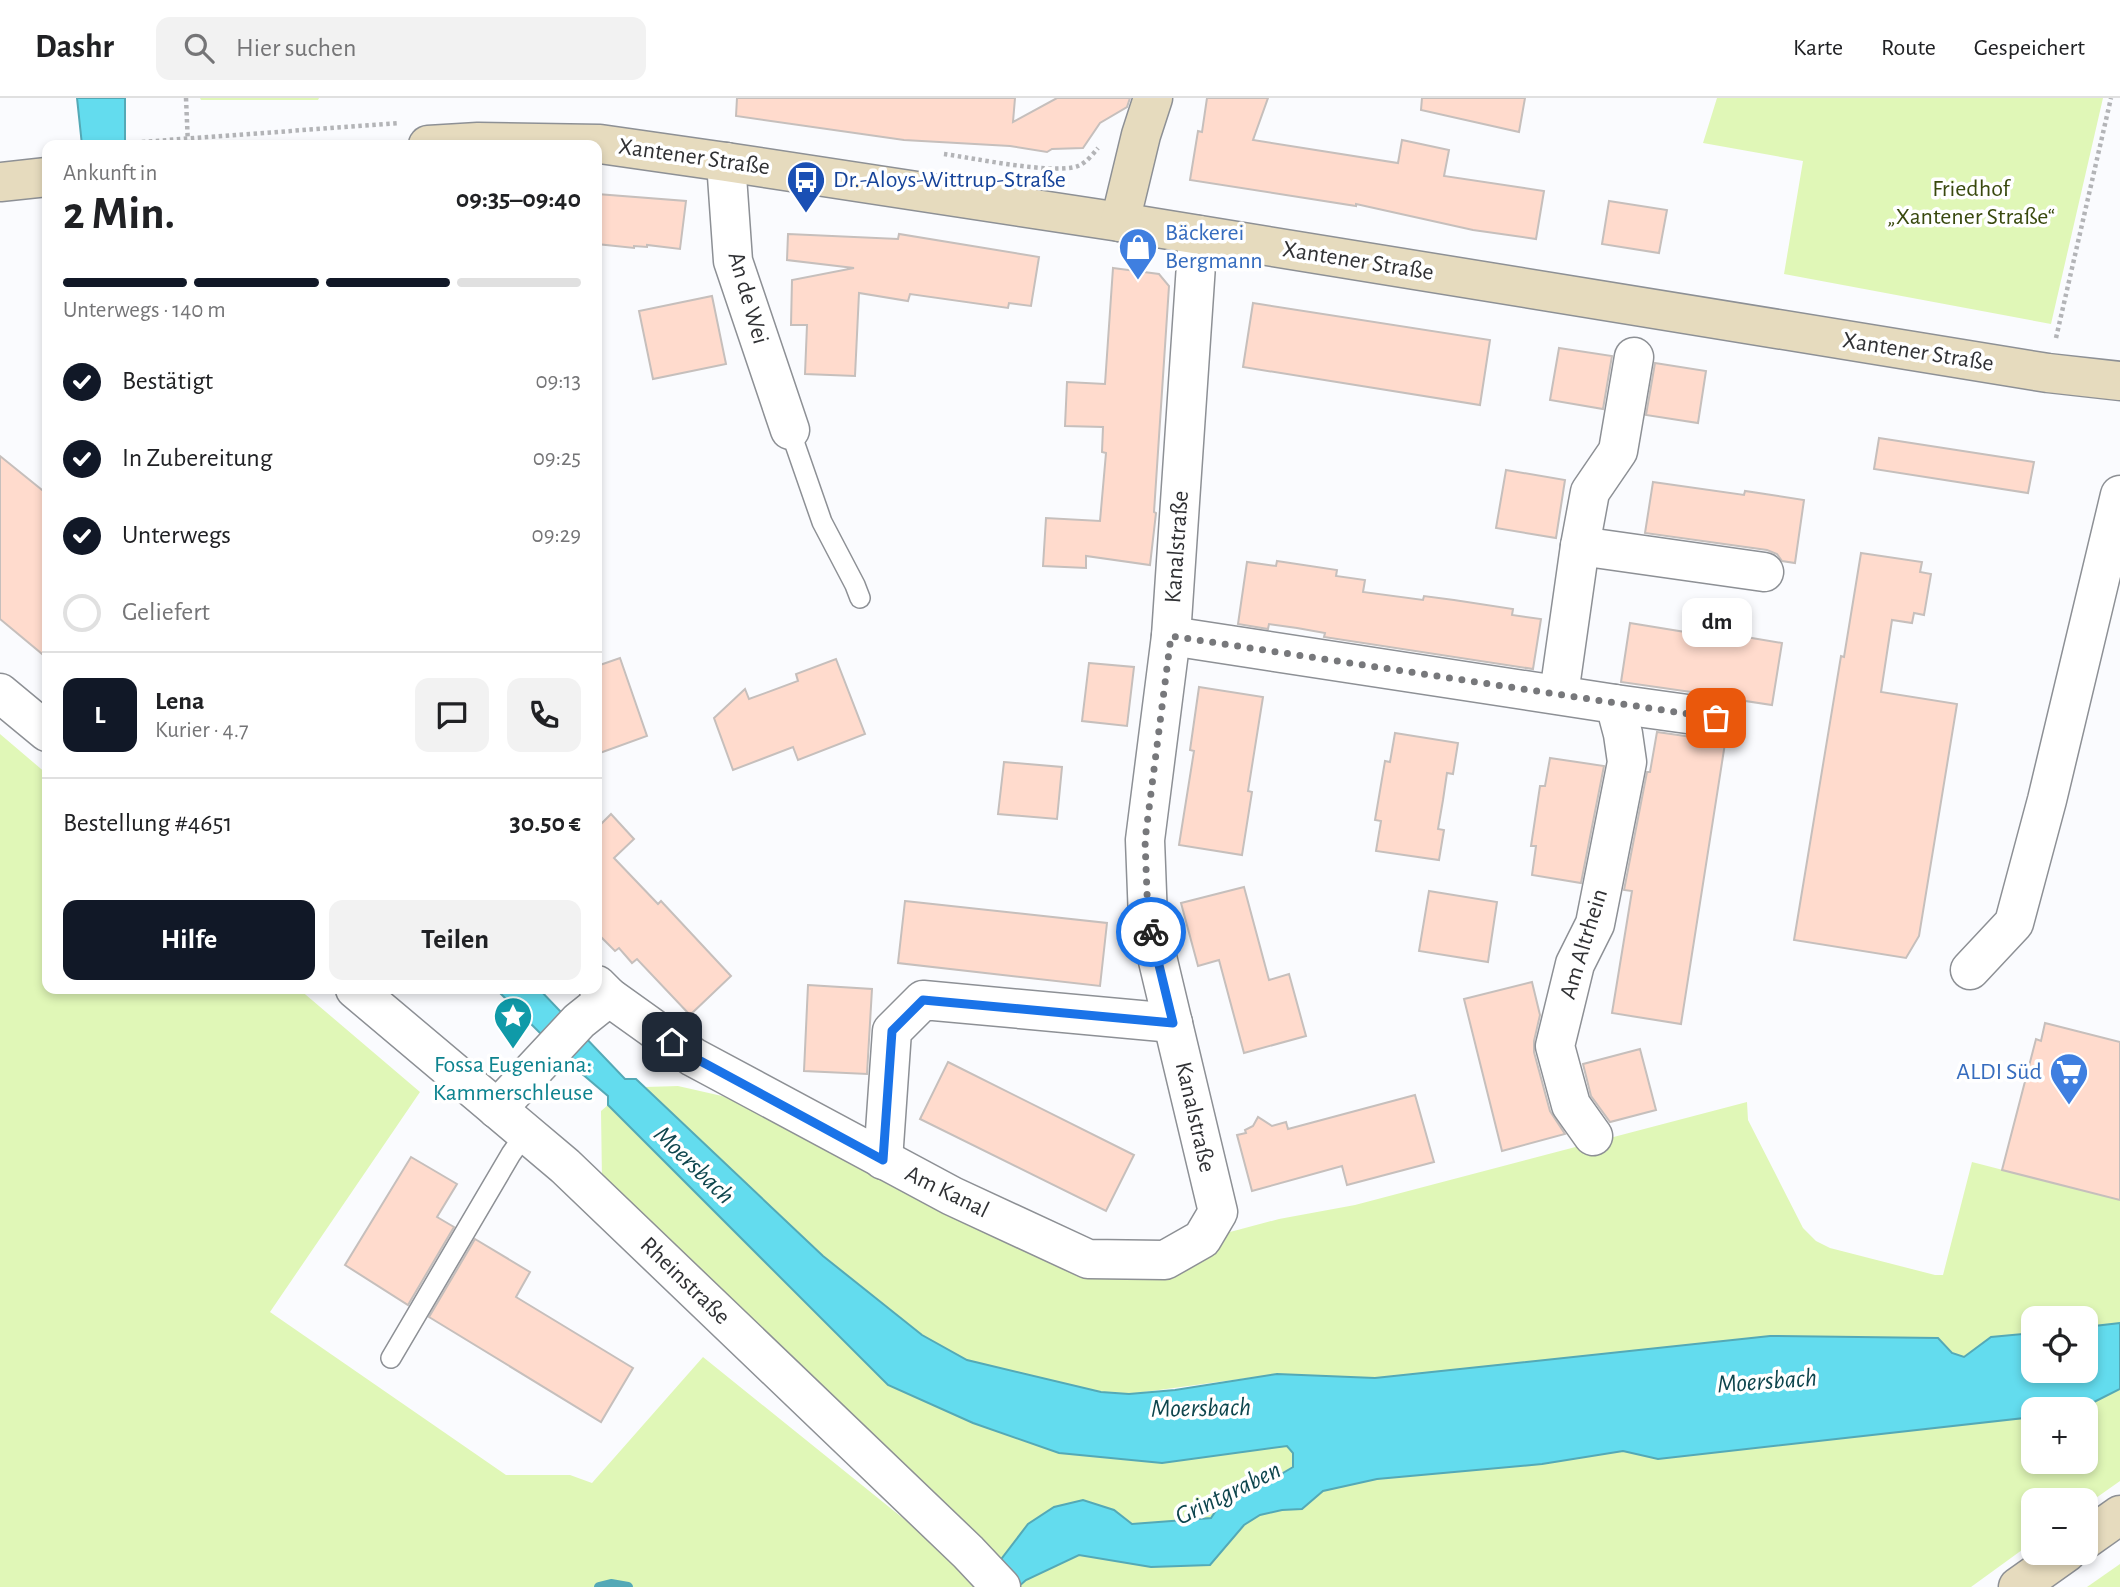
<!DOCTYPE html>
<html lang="de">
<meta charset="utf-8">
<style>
:root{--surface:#fff;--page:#f2f2f2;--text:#202124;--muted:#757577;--line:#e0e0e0;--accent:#111827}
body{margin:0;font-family:"Alegreya Sans",sans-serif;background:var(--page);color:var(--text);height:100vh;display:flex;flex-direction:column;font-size:26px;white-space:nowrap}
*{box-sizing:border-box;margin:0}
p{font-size:23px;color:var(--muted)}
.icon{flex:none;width:38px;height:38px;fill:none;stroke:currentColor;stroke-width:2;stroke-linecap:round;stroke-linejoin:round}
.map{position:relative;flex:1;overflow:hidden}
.panel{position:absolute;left:42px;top:42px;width:560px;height:854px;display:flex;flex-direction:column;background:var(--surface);border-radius:14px;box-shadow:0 4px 10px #0003}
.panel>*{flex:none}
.buttons{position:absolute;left:2021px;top:1208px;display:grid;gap:14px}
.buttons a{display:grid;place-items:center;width:77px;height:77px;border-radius:14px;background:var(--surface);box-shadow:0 4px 10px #0003;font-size:35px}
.pin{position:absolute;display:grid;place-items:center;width:60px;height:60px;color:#fff;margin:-30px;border-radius:14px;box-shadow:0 4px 10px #0006}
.courier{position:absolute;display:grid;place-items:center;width:70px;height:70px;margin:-35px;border:5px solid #1a73e8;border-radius:50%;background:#fff;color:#222;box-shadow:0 2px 9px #0007}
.bubble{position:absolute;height:49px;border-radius:14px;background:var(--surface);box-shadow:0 4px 10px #0003;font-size:23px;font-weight:700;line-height:49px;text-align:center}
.summary em{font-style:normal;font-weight:700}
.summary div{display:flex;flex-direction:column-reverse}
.summary{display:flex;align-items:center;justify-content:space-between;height:119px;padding:0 21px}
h1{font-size:46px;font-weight:700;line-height:52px}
.bar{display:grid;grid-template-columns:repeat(4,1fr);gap:10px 7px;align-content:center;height:84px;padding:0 21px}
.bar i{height:9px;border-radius:5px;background:var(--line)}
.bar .on{background:var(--accent)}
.bar p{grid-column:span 4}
.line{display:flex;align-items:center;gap:18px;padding:0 21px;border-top:2px solid var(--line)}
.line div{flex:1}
.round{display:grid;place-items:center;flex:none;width:74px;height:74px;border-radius:14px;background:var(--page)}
ol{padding:0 21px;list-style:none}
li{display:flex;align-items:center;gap:21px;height:77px}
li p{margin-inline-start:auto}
li .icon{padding:7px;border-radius:50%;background:var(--accent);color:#fff;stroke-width:4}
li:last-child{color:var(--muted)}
li i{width:38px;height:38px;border:4px solid var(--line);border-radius:50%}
.button{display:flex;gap:14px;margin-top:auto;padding:14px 21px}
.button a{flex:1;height:80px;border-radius:14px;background:var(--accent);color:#fff;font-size:28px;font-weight:700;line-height:80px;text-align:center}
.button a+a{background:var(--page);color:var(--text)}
header{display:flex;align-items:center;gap:42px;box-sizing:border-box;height:98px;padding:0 35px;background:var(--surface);border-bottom:2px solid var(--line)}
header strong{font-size:33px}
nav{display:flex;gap:38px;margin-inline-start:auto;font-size:24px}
.search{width:490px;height:63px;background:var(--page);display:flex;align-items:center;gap:18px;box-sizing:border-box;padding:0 24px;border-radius:14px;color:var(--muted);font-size:26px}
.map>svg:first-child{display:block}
.green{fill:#e0f7b7}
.water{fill:#63dcee;stroke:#54a9b6;stroke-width:2}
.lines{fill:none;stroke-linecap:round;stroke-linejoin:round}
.stream{stroke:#54a9b6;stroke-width:10}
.building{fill:#ffdbcd;stroke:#c6bfbc;stroke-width:2}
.lane-casing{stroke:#8d9095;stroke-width:22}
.street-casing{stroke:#8d9095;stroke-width:41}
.secondary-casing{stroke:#8d9095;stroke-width:41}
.path{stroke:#b3b4b7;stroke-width:4.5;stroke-dasharray:3.5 3.5;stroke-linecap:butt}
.lane{stroke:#fff;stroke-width:19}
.street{stroke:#fff;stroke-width:38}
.secondary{stroke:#e6dbbe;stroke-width:38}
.done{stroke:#77787b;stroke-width:7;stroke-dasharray:0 12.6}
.route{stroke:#1a73e8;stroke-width:9}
.labels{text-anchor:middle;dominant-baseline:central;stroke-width:7;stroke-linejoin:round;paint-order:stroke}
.street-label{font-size:24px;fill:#303134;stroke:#fff}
.transit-label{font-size:24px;fill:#164399;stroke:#fff;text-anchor:start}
.park-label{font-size:24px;fill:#39490e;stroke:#fff}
.shop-label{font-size:24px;fill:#366cbe;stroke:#fff;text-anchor:start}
.culture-label{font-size:24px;fill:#0d838f;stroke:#fff}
.water-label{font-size:26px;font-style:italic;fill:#0e454d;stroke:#fff}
</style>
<header>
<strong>Dashr</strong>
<div class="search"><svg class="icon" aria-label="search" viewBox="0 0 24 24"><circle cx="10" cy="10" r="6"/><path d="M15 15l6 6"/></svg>Hier suchen</div>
<nav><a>Karte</a><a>Route</a><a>Gespeichert</a></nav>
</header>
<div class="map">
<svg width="2120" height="1489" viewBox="0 0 2120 1489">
<rect width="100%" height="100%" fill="#fafbfe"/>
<!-- green -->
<g class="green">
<path d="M200 0H319L318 2H201Z"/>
<path d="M1717 0H2103L2051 226 1784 176 1803 63 1703 45Z"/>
<path d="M0 636 47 676V891H299L420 994 270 1214 506 1377H570L592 1385 703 1259 961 1467 983 1489H0Z"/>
<path d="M678 988 722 998 764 1014 1087 1173 1215 1147 1230 1134 1279 1121 1355 1107 1747 1004 1748 1022 1803 1130 1816 1143 1830 1150 1935 1177H1943L1972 1064 2120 1102V1225L2086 1229V1220H2034L2033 1235 1991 1239 1964 1259 1952 1255 1937 1240 1771 1238 1375 1280 1277 1276 1129 1296 1101 1294 967 1262 922 1237 823 1158 645 989Z"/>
<path d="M608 1007 888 1287 973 1325 1059 1355 1162 1365 1287 1348 1293 1355V1368L1271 1382 1253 1380 1229 1393 1211 1420 1132 1426 1114 1412 996 1468 602 1083 601 1013Z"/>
<path d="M2120 1291V1383L2086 1407V1402H2034L2033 1444 1971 1489H1018L1026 1482 1079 1457 1151 1469 1210 1467 1244 1427 1260 1417 1282 1412 1302 1411 1323 1393 1378 1381 1542 1366 1623 1353 1659 1361 2033 1319 2034 1363H2086V1311H2075L2094 1304Z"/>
<path d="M2120 1466V1489H2087Z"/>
</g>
<!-- water -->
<g class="water">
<path d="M77 0H125V47H82Z"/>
<path d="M496 891H539L625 981H636L823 1158 922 1237 967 1262 1101 1294 1129 1296 1175 1292 1277 1276 1375 1280 1770 1238 1938 1240 1952 1255 1964 1259 1991 1239 2033 1235 2034 1272H2086V1229L2120 1225V1291L2094 1304 2075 1311H2034L2033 1319 1658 1361 1623 1353 1542 1366 1377 1381 1323 1393 1302 1411 1282 1412 1260 1417 1244 1427 1210 1467 1151 1469 1079 1457 1026 1482 1018 1489 996 1468 1028 1426 1054 1409 1083 1402 1114 1412 1132 1426 1211 1420 1229 1393 1238 1385 1253 1380 1271 1382 1293 1369V1355L1287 1348 1162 1365 1059 1355 973 1325 888 1287 608 1007V998L574 969Z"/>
</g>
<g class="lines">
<!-- stream -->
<path class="stream" d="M599 1489 611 1486 628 1489"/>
</g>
<!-- building -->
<g class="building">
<path d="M737 0H1015L1013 24 1057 0H1130L1127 9 1100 25 1083 50 1052 51 1047 54 1010 48 904 42 736 18Z"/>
<path d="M1207 0H1268L1253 42 1398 65 1402 42 1449 52 1444 78 1544 93 1536 141 1473 132 1356 106V108L1190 82 1198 33 1202 34Z"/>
<path d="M1422 0H1525L1519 34 1421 12Z"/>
<path d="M597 96 686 103 680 151 647 147V149L634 148V150L597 146Z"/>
<path d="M1609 103 1667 112 1659 155 1602 146Z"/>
<path d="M788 136 898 141 899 136 1039 159 1031 208 1009 205 1008 210 910 196 908 203 859 195 855 278 805 276 807 227H791L792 182 854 170 787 162Z"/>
<path d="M1113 170 1159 176 1169 188 1154 414 1156 415 1150 467 1086 458V470L1043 468 1046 420 1100 423 1106 355 1102 354 1103 329 1065 328 1067 284 1105 286Z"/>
<path d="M712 198 726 266 653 281 639 213Z"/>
<path d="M1253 205 1490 242 1480 307 1243 269Z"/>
<path d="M1559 250 1612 258 1603 311 1550 302Z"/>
<path d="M1655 265 1706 273 1698 325 1646 317Z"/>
<path d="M1879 340 2034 364 2028 395 1874 371Z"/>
<path d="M0 358 47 396V560L0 521Z"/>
<path d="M1506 372 1565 382 1556 440 1496 430Z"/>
<path d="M1653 384 1744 397 1745 393 1804 402 1795 465 1782 463 1777 456 1767 452 1645 435Z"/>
<path d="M1861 455 1922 464 1920 474 1931 476 1924 517 1914 515 1912 525 1892 522 1881 594 1957 606 1919 838 1906 860 1794 842 1841 558 1844 559Z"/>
<path d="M1277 463 1337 472 1336 478 1365 482 1363 494 1423 502 1424 498 1454 502 1513 511 1512 517 1541 521 1533 571 1324 539 1325 535 1297 530 1269 526 1268 531 1238 526 1247 464 1276 468Z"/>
<path d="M1630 525 1722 540V535L1782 545 1772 607 1732 601V605L1719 598 1621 584Z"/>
<path d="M620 560 647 638 597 656V568Z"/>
<path d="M836 561 865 636 798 662 793 649 733 672 714 620 745 591 749 601 798 583 796 576Z"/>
<path d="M1089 565 1134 569 1127 628 1082 623Z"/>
<path d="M1199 589 1263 599 1248 693 1252 694 1242 757 1179 747 1194 653 1190 652Z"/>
<path d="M1657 634 1713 642 1726 639 1681 926 1612 915 1632 793 1624 792 1647 674H1650Z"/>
<path d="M1395 635 1458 645 1453 676 1447 675 1443 702 1438 731 1444 732 1439 762 1376 753 1381 723 1375 722 1385 663 1390 664Z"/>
<path d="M1550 660 1604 668 1581 785 1532 777 1536 748H1531L1540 688H1545Z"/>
<path d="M1004 664 1062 669 1057 721 998 716Z"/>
<path d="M611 716 634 741 614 760 658 806 661 803 731 878 690 917 637 861 632 865 619 850 615 853 597 835V730Z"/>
<path d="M1244 789 1269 882 1289 876 1306 938 1244 955 1219 862 1198 868 1181 805Z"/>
<path d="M1429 793 1497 804 1488 864 1419 853Z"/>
<path d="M905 803 1107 825 1100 888 898 865Z"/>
<path d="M1532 884 1540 917 1534 943V954L1550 1013 1565 1036 1502 1053 1464 901Z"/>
<path d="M808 887 872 891 867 976 804 973Z"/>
<path d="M2045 925 2120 944V1102L2002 1072 2036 941 2041 943Z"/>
<path d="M1640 951 1656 1012 1610 1024 1591 998 1583 966Z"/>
<path d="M948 964 1134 1057 1106 1113 920 1021Z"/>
<path d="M1415 997 1434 1064 1347 1087 1342 1068 1252 1093 1237 1037 1246 1035 1245 1032 1253 1028 1258 1019 1272 1028 1286 1024 1288 1031Z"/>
<path d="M411 1059 457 1086 437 1119 454 1129 408 1207 345 1167Z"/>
<path d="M475 1141 530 1174 516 1199 633 1270 601 1324 429 1219Z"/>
</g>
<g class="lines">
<!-- lane casing -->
<g class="lane-casing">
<g id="lane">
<path d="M790 332 822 424 855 487 860 500"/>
<path d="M391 1260 511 1056 526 1035"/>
</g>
</g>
<!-- street casing -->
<g class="street-casing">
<g id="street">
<path d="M726 64 733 163 790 332"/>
<path d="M1580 448 1764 474"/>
<path d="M1171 538 1615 606 1623 636 1627 664 1595 826 1575 866 1555 948 1571 1007 1593 1038"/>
<path d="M0 595 47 634"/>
<path d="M1559 596 1580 448 1590 394 1618 353 1634 259"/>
<path d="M1615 606 1716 620"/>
<path d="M1970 872 2014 825 2047 702 2120 397"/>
<path d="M597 887 609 899 693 959 952 1098 1088 1161 1165 1162 1202 1141 1218 1114 1148 821 1145 742 1171 538 1198 137"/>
<path d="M355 891 565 1068 968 1454 1001 1489"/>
<path d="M497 1011 579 923 609 899"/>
<path d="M883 1062 892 933 923 902 1173 925"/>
</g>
</g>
<!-- secondary casing -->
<g class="secondary-casing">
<g id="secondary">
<path d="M428 47 478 44 600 46 726 64 1120 124 2048 275 2120 283"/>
<path d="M0 84 47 79"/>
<path d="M1120 124 1141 37 1153 0"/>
<path d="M2086 1441 2120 1417"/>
<path d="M2018 1489 2067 1454"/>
</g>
</g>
<!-- path -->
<g class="path">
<path d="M186 0 188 47"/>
<path d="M100 47 399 25"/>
<path d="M944 56C973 60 1054 77 1078 68 1086 65 1093 56 1098 50"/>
<path d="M2056 240 2111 0"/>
</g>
<!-- lane -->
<use href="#lane" class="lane"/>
<!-- street -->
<use href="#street" class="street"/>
<!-- secondary -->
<use href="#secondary" class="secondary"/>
</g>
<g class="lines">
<!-- done -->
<path class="done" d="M1151 834 1148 821 1145 742 1171 538 1716 620"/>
<!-- route -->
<path class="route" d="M672 944 693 959 883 1062 892 933 923 902 1173 925 1151 834"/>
</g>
<!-- icons -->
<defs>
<g id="bus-pin" transform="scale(2.0125)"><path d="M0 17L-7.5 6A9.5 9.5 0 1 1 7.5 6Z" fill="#1a4fb4" stroke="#fff"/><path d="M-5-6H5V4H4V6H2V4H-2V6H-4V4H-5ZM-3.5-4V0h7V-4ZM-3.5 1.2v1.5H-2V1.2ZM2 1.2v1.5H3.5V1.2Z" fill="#fff"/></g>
<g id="shop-pin" transform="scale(2.0125)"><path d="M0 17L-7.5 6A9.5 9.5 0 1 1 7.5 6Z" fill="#3f7fe0" stroke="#fff"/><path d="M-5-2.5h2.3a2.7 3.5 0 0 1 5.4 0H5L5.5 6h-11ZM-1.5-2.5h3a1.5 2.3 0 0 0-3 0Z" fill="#fff"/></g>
<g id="sight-pin" transform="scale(2.0125)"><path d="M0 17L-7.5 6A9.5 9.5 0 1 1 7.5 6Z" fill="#0f9aa8" stroke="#fff"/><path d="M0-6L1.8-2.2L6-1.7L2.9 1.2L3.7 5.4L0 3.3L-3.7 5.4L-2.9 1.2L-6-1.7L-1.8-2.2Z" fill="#fff"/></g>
<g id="supermarket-pin" transform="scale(2.0125)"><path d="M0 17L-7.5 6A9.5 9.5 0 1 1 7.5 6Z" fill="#3f7fe0" stroke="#fff"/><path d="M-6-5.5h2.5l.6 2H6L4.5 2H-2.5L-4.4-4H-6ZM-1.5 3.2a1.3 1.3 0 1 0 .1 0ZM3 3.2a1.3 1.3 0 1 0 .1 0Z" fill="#fff"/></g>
</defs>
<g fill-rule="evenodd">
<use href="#bus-pin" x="806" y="82"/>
<use href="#shop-pin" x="1138" y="149"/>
<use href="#sight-pin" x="513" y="918"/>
<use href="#supermarket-pin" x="2069" y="974"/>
</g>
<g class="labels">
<!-- street labels -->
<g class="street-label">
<text transform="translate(694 59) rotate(8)">Xantener Straße</text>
<text transform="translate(1358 163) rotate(9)">Xantener Straße</text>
<text transform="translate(748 200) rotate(74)">An de Wei</text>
<text transform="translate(1918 254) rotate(9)">Xantener Straße</text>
<text transform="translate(1177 449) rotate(-86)">Kanalstraße</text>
<text transform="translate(1584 846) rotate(-73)">Am Altrhein</text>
<text transform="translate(1195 1019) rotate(77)">Kanalstraße</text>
<text transform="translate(947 1094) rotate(26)">Am Kanal</text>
<text transform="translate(685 1183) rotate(44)">Rheinstraße</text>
</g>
<!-- transit labels -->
<g class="transit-label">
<text x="833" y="82">Dr.-Aloys-Wittrup-Straße</text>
</g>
<!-- park labels -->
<g class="park-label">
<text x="1971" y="91">Friedhof<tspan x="1971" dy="28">„Xantener Straße“</tspan></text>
</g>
<!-- shop labels -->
<g class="shop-label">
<text x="1165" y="135">Bäckerei<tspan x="1165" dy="28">Bergmann</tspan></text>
<text x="2042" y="974" text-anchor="end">ALDI Süd</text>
</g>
<!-- culture labels -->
<g class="culture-label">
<text x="513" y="967">Fossa Eugeniana:<tspan x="513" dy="28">Kammerschleuse</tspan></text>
</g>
<!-- water labels -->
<g class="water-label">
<text transform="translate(694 1067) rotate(44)">Moersbach</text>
<text transform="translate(1767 1283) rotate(-4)">Moersbach</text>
<text transform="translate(1201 1310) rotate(-1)">Moersbach</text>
<text transform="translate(1228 1395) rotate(-26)">Grintgraben</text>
</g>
</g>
</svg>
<div class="buttons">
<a><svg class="icon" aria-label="locate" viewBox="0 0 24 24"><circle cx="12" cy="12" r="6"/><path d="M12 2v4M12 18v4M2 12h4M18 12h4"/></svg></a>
<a>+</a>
<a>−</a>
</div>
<div class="pin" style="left:1716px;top:620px;background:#ea580c"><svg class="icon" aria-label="bag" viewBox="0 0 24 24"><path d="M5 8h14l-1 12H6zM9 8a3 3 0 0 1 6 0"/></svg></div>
<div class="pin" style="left:672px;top:944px;background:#1f2937"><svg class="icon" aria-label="home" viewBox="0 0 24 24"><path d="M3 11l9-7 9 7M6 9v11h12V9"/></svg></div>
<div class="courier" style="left:1151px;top:834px"><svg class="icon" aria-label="bike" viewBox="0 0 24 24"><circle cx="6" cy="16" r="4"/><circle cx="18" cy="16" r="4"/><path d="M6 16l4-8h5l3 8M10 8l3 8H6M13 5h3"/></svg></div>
<div class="bubble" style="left:1682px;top:500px;width:70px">dm</div>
<section class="panel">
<div class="summary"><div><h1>2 Min.</h1><p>Ankunft in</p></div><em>09:35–09:40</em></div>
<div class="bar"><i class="on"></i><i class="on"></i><i class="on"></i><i></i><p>Unterwegs · 140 m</p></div>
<ol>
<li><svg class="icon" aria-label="check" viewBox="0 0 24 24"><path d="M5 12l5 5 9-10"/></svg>Bestätigt<p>09:13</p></li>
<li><svg class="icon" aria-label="check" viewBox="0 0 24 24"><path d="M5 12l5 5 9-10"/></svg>In Zubereitung<p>09:25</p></li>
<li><svg class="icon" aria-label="check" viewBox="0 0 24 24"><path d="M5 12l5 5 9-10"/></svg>Unterwegs<p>09:29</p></li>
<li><i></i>Geliefert</li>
</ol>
<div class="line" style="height:126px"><b class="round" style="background:var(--accent);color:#fff">L</b><div><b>Lena</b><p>Kurier · 4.7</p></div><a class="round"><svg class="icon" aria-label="chat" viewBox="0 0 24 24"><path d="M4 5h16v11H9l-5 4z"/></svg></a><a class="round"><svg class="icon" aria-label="phone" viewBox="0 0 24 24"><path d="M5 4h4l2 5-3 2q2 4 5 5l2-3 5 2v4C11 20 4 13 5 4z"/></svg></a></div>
<div class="line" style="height:91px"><div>Bestellung #4651</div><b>30.50 €</b></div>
<div class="button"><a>Hilfe</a><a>Teilen</a></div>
</section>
</div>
